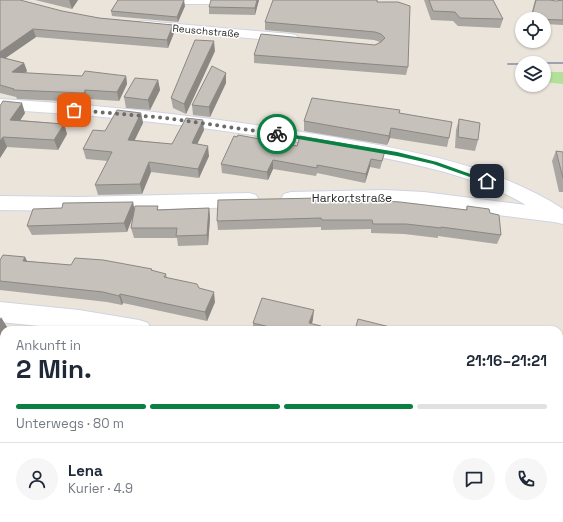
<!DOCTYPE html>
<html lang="de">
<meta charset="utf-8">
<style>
:root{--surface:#fff;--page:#f6f6f7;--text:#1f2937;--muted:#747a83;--line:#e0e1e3;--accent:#0b8043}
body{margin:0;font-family:"Space Grotesk",sans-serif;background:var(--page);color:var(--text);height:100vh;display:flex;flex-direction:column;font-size:15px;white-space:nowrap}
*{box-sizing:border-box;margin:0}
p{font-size:13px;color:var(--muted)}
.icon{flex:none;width:22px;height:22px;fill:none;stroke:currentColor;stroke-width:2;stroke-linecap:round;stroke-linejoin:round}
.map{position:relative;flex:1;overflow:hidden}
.panel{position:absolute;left:0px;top:326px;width:563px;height:196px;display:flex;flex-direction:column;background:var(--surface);border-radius:12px 12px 0 0;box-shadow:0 1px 3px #0004}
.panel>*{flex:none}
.fabs{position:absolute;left:515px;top:12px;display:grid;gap:8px}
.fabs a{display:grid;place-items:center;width:36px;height:36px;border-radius:50%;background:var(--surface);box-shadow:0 1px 3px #0004;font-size:20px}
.pin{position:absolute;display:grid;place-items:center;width:34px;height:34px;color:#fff;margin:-17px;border-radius:8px;box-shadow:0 2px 6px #0006}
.courier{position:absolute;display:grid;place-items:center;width:40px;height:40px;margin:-20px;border:3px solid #0b8043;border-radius:50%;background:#fff;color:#222;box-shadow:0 1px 5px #0007}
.summary em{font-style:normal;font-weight:700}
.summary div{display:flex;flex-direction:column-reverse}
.summary{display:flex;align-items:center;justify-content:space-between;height:68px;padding:0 16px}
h1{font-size:26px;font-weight:700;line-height:30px}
.bar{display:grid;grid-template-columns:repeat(4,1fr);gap:6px 4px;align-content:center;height:48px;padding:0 16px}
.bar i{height:5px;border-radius:3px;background:var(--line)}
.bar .on{background:var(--accent)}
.bar p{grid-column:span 4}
.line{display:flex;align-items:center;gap:10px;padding:0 16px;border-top:1px solid var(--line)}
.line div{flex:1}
.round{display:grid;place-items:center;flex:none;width:42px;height:42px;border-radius:21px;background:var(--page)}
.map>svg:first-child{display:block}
.green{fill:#b2e199}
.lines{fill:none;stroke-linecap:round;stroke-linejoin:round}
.minor-casing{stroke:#d0d4e2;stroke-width:2}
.path{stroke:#c3c3c3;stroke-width:3;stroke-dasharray:3.5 2.5;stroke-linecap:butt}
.minor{fill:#fff;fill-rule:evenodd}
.rail{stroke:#9ea1b3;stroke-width:2}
.wall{fill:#aaa6a1}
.shaded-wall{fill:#8b8783}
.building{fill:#c6c1bb;stroke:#8b8783}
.route{fill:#0b8043}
.done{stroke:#6d6a67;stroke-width:4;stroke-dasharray:0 7.2}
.labels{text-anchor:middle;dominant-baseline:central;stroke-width:3;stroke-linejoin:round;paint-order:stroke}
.far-street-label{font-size:10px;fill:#292929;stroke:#fff}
.street-label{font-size:12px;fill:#292929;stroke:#fff}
</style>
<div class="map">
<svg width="563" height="522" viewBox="0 0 563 522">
<rect width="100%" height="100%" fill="#ebe4db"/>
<!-- green -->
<path class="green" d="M544 72H563V84L544 82Z"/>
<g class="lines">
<!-- minor casing -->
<g class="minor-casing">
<g id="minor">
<path d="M164 0H232L230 3 225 4H171L166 3Z"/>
<path d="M542 0H563V1C558 6 550 4 544 3Z"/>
<path d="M144 21 291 34 296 35 298 38 296 41 291 42 139 28 137 25 139 22Z"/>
<path d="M0 99C31 101 62 103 94 106 174 113 254 124 334 137 412 151 495 165 563 209V224L554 222 424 206 384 204 291 206 284 204 281 199 284 194 291 192 384 190 424 192 526 205C476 175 410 163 354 152 268 136 181 124 93 116 62 113 31 112 0 109Z"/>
<path d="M249 193 256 195 259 200 256 205 249 207 79 211 0 210V196L79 197Z"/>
<path d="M0 302 79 310 139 320 148 323 151 330H80L0 322Z"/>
<path d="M559 430 563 431V457L559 456Z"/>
</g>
</g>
<!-- path -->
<path class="path" d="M389 518 401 522"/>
<!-- minor -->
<use href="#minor" class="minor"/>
<!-- rail -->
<g class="rail">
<path d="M544 63H563"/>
<path d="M508 64H522"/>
</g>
</g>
<!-- wall -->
<g class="wall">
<path d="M0 0 99 18 173 25 174 33 168 48 36 37 5 58 24 63 27 71 25 73 82 76H126L127 84 119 101 88 99 86 102 17 99 16 97 0 93Z"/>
<path d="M35 0H78L72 9Z"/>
<path d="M259 0 255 15 209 14V7Z"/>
<path d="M377 0 408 67 406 75 254 63V55L375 45 380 42 374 40 265 30V22Z"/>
<path d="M424 0H493L503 19 500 28 458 26 453 21 431 20Z"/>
<path d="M535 0H550L556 1 563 0V25L544 24V19H530Z"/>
<path d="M185 6 178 22 112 16 111 11Z"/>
<path d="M215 51 186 114 173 108 171 98Z"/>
<path d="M226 73V83L210 117 193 115 192 105Z"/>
<path d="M158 80 160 90 150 110 126 108 124 97Z"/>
<path d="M0 106 25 113 20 120 64 124 67 134 58 150 7 147 0 158Z"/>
<path d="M141 113 143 123 134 140 172 144 204 130 197 144 209 156 199 178 151 172 142 194 98 195 95 185 108 161 86 159 83 149 105 131Z"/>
<path d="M399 113 449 138 447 147 390 138 387 145 304 131V121Z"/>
<path d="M459 119 478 140 475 151 455 148 456 130Z"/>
<path d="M297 146 385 151 383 159 380 169 370 167 365 183 317 173 316 176 273 169 268 180 222 173 221 164Z"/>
<path d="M556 151 563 152V192H559L552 161Z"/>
<path d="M359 197 384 201 466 210 467 206 490 213 501 235 497 244 438 236V238L404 234 371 233V229L321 230V227L218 230 217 221 321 202 359 201Z"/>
<path d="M158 206V210L209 208 210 218 208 245 178 246 177 238H134L131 228 133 217 127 232 32 235 27 226 134 208Z"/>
<path d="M25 257 27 261 71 265 152 269V271L166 274 167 278 199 288 215 302 207 321 123 303 122 305 107 302 0 290V260Z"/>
<path d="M313 319 312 324 321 330H253V323Z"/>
<path d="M559 381 563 382V421L559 420Z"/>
<path d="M559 471 563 472V517L559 516Z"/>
<path d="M20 518H66L64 522H33L23 521Z"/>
</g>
<!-- shaded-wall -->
<g class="shaded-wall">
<path d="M69 0H78L72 9Z"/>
<path d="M184 0 185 6 178 22 177 17Z"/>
<path d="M257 0H259L255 15V8Z"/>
<path d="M173 25 174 33 168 48 167 40Z"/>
<path d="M33 29 36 37 0 62V52Z"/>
<path d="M214 41 215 51 186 114 184 104Z"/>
<path d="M24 63 27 71 15 80 12 72Z"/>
<path d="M226 73V83L210 117 209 107Z"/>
<path d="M126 76 127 84 119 101 117 92Z"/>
<path d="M158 80 160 90 150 110 148 100Z"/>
<path d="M85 90 88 99 86 102 84 93Z"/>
<path d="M22 103 25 113 14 130 10 120Z"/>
<path d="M141 113 143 123 130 150 128 140Z"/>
<path d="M203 120 204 130 193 153 192 143Z"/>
<path d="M64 124 67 134 58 150 54 140Z"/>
<path d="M391 128 390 138 387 145 389 136Z"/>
<path d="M3 137 7 147 0 158V141Z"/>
<path d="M208 146 209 156 199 178 198 169Z"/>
<path d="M371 159 370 167 365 183 366 174Z"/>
<path d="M273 160V169L268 180 267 172Z"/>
<path d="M149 162 151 172 142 194 140 184Z"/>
<path d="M133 202 135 211 127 232 124 223Z"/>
<path d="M209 208 210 218 208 245 207 235Z"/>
<path d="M25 257 29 266 23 261Z"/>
<path d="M214 292 215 302 207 321 205 312Z"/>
<path d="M120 294 123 303 122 305 119 296Z"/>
<path d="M314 310 313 319 310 330 309 323Z"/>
<path d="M1 317 7 327 6 330H4V335L0 348V319Z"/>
<path d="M58 518H66L64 522H60L57 519Z"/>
<path d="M257 518H259L258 522H256Z"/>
</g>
<!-- building -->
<g class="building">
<path d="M0 0H20L62 11 99 18 173 25 167 40 33 29 0 52Z"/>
<path d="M118 0H184L177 17 111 11Z"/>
<path d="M211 0H257L255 8 209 7Z"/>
<path d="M273 0H377V2H398L410 6 408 67 254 55 261 34 375 45 381 42 385 38 381 34 375 32 265 22Z"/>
<path d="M429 0H493L503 19 460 18 455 12 433 11Z"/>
<path d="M536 0H550L556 1 563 0V20L531 19Z"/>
<path d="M195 40 214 41 184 104 171 98Z"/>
<path d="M0 57 24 63 12 72 82 76 85 71 126 76 117 92 85 90 84 93 13 90 14 89 0 85Z"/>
<path d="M212 66 226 73 209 107 192 105Z"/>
<path d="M135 78 158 80 148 100 124 97Z"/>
<path d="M312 98 400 110 399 113 452 122 449 138 391 128 389 136 304 121Z"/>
<path d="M3 101 22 103 10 120 64 124 54 140 3 137 0 141V106Z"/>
<path d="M117 110 141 113 128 140 172 144 186 118 203 120 192 143 208 146 198 169 149 162 140 184 95 185 112 152 83 149 93 130 105 131Z"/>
<path d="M459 119 480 123 478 140 458 137Z"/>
<path d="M238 135 297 146 300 136 385 151 382 161 371 159 366 174 317 165V168L273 160 267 172 221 164 234 136 237 137Z"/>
<path d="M556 151 563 152V178Z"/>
<path d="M359 197 383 198 384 201 400 202 467 210V206L489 209 490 213 499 215 501 235 441 227V228L406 224H373L372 220H322L321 218 217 221 218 200 320 198 321 202 360 201Z"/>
<path d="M133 202 124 223 27 226 33 209 62 208 63 203Z"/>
<path d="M135 206H158L157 210 209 208 207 235 176 236 177 228H131Z"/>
<path d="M3 255 25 257 23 261 71 265 75 258 103 260 152 269 151 270 166 274 164 277 197 284 199 288 214 292 205 312 120 294 119 296 103 292 0 281V260Z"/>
<path d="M262 298 314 310 309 323 321 326 320 330H282L253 323Z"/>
<path d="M358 319 402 330H355Z"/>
<path d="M59 328 68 330H58Z"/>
<path d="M559 381 563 382V412H561V410L559 409Z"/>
<path d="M559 471 563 472V508L559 507Z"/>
<path d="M104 518H257L256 522H107L103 521Z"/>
</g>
<!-- route -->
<path class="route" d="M277 132 397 152 437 162 490 181 487 183 433 164 397 156 275 135V133Z"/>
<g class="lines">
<!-- done -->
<path class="done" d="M74 110 166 118 277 134"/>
</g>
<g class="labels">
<!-- far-street labels -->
<g class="far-street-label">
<text transform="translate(206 31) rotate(5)">Reuschstraße</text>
</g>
<!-- street labels -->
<g class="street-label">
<text x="352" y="198">Harkortstraße</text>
</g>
</g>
</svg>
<div class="fabs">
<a><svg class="icon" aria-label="locate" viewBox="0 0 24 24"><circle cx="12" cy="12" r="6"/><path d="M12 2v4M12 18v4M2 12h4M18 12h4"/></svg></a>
<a><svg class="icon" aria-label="layers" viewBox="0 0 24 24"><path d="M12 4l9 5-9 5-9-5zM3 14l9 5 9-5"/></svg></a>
</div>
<div class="pin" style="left:74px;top:110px;background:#ea580c"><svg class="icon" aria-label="bag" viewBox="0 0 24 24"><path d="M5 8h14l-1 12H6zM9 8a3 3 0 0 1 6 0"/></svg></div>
<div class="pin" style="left:487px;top:181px;background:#1f2937"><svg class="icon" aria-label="home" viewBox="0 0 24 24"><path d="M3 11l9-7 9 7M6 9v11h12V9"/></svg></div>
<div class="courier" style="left:277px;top:134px"><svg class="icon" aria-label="bike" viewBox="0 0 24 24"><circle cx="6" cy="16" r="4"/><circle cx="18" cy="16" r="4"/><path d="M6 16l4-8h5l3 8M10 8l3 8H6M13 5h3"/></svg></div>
<section class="panel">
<div class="summary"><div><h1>2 Min.</h1><p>Ankunft in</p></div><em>21:16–21:21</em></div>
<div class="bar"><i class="on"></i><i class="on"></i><i class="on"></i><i></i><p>Unterwegs · 80 m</p></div>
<div class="line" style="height:72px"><a class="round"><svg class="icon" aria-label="person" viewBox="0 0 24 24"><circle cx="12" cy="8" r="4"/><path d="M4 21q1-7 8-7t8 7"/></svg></a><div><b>Lena</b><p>Kurier · 4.9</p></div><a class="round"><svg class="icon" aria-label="chat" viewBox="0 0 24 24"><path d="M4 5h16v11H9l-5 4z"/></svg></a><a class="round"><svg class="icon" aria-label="phone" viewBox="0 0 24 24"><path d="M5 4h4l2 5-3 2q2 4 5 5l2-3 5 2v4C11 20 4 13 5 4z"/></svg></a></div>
</section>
</div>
